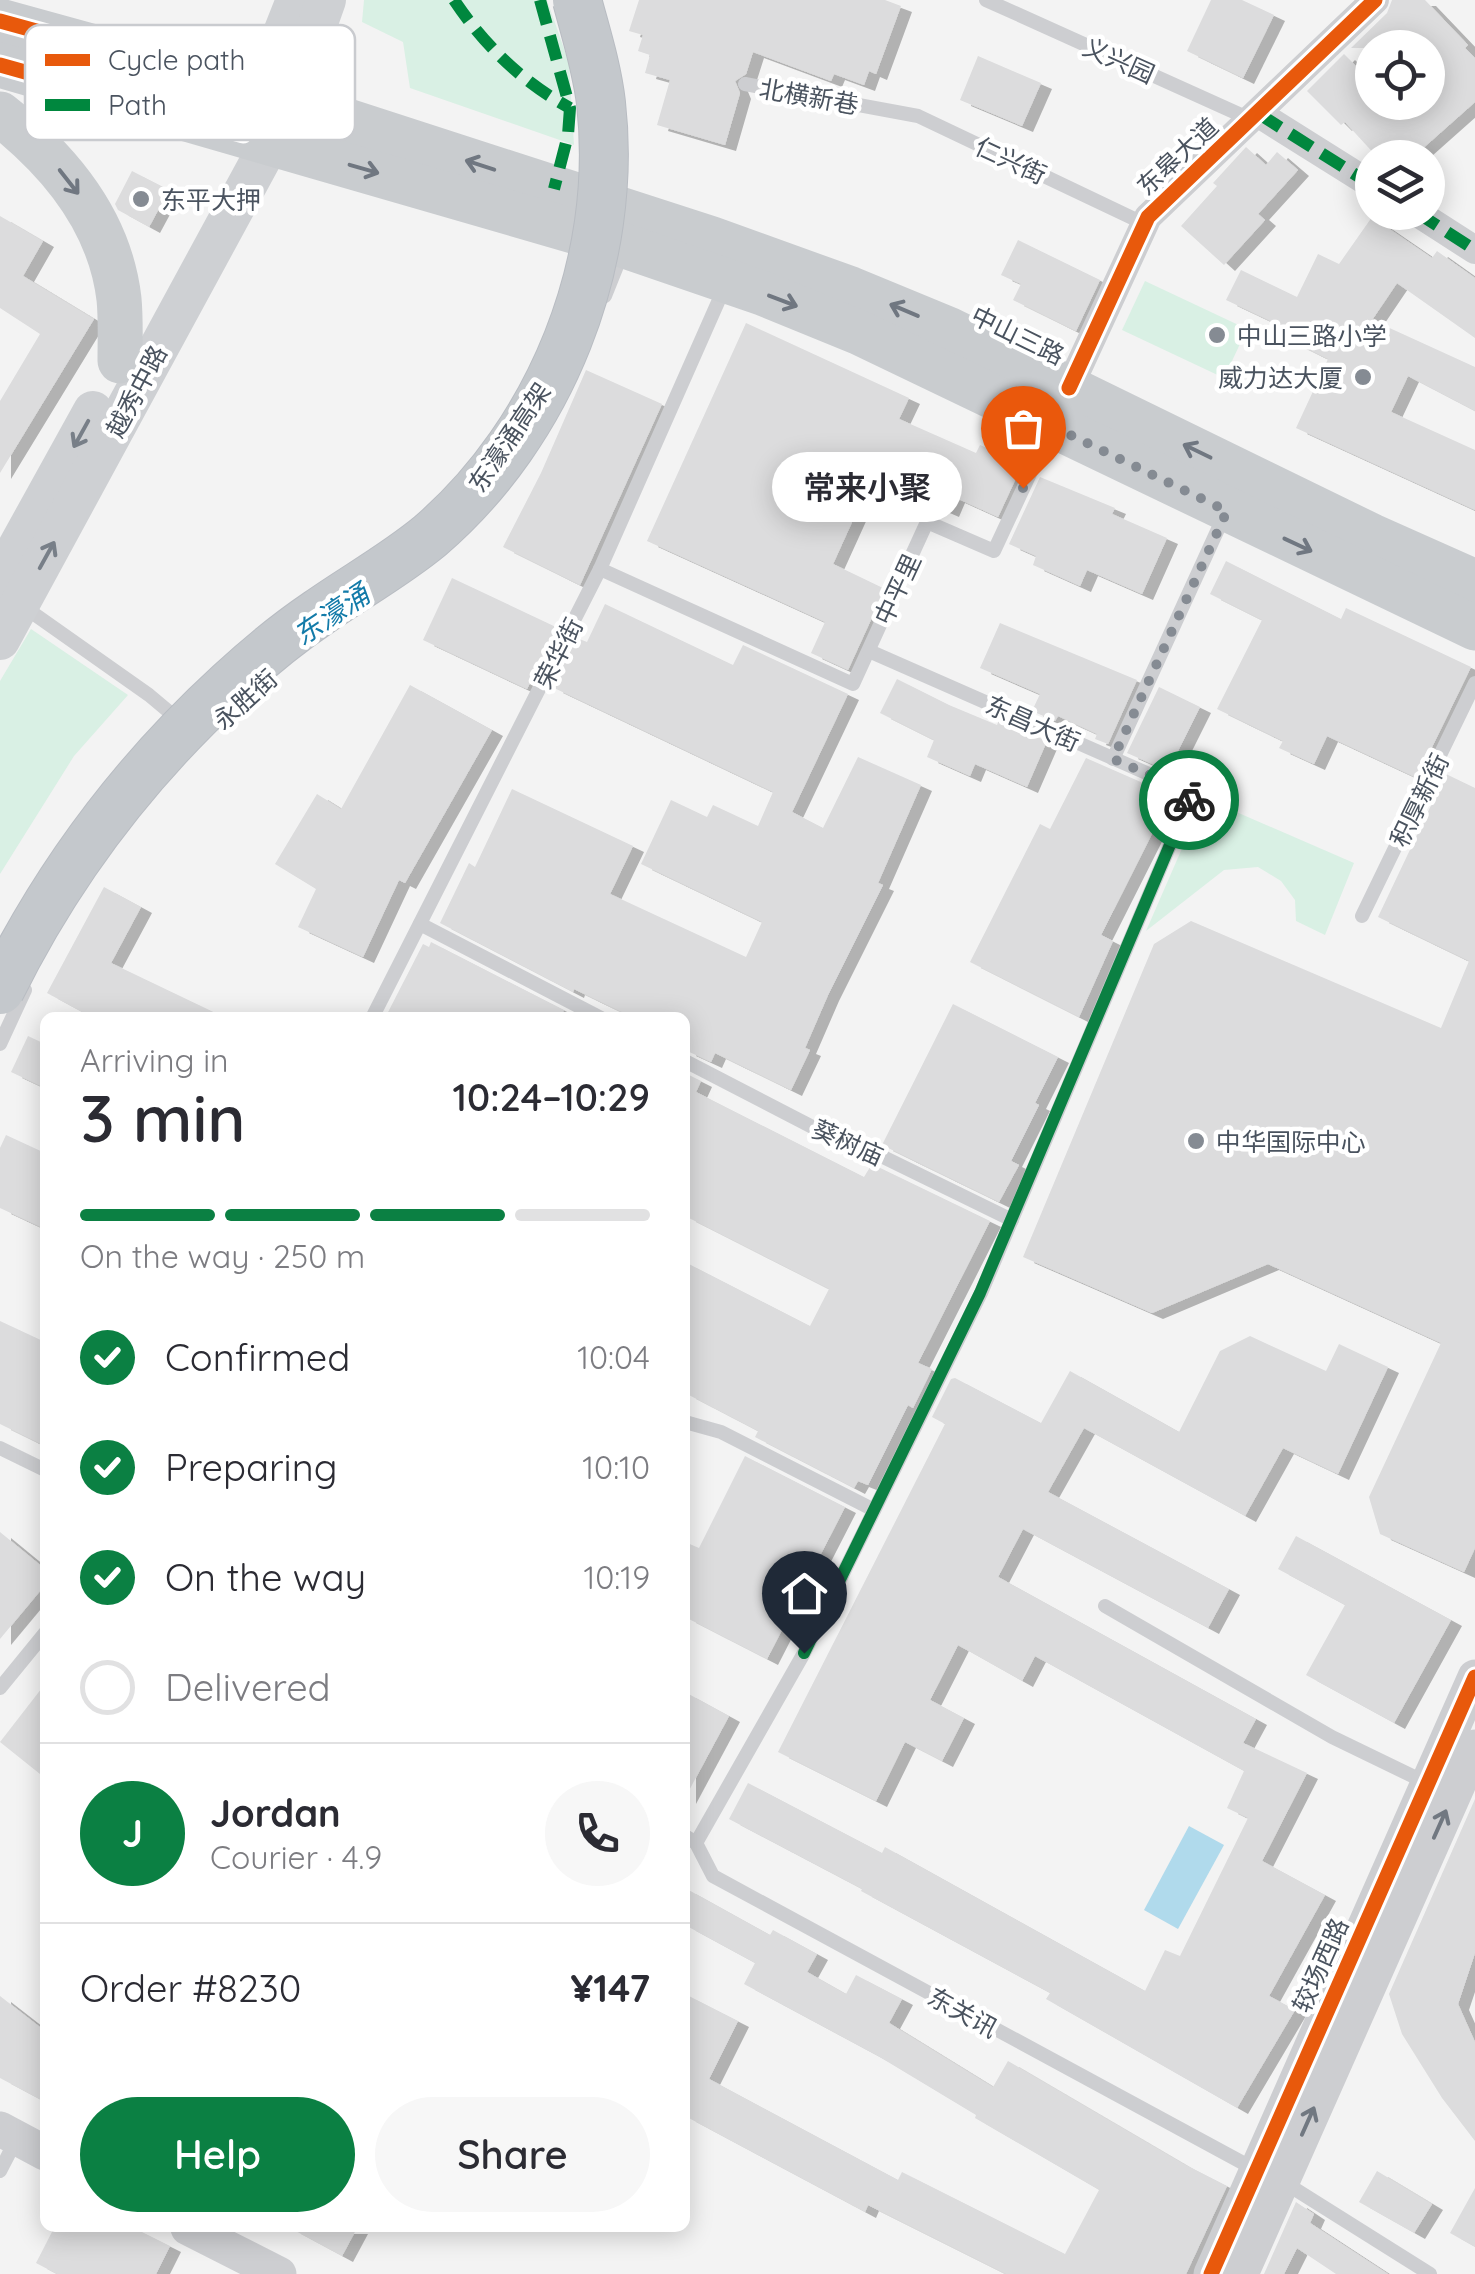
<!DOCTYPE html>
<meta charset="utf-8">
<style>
:root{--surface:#fff;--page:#f7f7f7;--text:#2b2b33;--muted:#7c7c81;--line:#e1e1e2;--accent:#0b8043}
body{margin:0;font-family:Quicksand,"Noto Sans SC",sans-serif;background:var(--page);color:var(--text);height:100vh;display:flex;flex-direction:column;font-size:38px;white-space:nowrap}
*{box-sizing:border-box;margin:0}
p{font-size:32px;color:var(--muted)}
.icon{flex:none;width:55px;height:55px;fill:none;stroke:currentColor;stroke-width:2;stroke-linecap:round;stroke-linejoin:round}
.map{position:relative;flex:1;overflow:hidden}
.details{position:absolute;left:40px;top:1012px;width:650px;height:1220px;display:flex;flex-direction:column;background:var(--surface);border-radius:15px;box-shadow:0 5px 25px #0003}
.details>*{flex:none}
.tools{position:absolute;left:1355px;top:30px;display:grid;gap:20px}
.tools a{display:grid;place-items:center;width:90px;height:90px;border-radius:50%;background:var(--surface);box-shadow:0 5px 25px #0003;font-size:50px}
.pin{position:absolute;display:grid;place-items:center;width:85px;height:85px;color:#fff;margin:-102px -42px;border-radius:50% 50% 50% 0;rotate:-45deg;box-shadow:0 0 10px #0007}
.pin .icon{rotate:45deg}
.courier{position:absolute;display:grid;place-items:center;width:100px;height:100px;margin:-50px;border:8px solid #0b8043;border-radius:50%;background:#fff;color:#222;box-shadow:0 2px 12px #0007}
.bubble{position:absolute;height:70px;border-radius:35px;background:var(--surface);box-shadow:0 5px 25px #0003;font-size:32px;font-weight:600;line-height:70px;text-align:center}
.overview em{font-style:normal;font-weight:600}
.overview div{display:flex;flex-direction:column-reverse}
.overview{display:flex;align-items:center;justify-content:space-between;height:170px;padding:0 40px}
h1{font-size:65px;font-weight:600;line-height:75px}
.bar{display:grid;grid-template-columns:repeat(4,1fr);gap:15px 10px;align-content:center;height:120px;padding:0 40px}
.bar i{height:12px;border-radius:8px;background:var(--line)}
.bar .on{background:var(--accent)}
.bar p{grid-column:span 4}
.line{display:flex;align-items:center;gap:25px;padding:0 40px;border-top:2px solid var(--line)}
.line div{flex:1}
.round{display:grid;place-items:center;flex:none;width:105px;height:105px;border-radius:52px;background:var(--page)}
ol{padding:0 40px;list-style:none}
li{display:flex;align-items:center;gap:30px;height:110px}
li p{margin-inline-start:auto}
li .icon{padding:10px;border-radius:50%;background:var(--accent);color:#fff;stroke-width:4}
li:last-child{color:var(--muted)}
li i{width:55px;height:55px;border:5px solid var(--line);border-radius:50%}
.cta{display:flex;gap:20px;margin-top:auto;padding:20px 40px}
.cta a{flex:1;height:115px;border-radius:60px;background:var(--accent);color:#fff;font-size:40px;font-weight:600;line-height:115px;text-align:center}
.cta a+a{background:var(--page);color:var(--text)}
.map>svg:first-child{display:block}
.green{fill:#d9f0e4}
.water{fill:#b0daec}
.building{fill:#dcdcdd;filter:url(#shadow)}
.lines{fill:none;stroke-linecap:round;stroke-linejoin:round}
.service{stroke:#cdced1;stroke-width:14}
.minor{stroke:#cdced1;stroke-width:28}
.tertiary{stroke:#cdced1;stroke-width:35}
.secondary{stroke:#ced0d3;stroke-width:40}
.primary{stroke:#c9cccf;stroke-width:45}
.trunk-bridge-casing{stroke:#b8bcc2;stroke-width:50;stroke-linecap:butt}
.trunk-bridge{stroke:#c4c8cc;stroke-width:48}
.quiet{stroke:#00873e;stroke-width:12;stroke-dasharray:25 12;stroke-linecap:butt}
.cycleway-casing{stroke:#fff;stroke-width:21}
.cycleway{stroke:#e8590c;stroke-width:15}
.oneway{stroke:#707781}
.oneway2{stroke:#787f88}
.oneway3{stroke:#717881}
.done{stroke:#858b93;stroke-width:10;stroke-dasharray:0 18}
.route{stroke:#0b8043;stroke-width:12}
.poi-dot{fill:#858b93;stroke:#fff;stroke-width:4}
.labels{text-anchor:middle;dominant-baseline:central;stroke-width:9;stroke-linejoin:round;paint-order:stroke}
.street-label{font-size:25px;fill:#4a535f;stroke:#fff}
.poi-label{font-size:25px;fill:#4a535f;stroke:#fff;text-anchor:start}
.water-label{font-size:28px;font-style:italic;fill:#137ba9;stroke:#fff}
.key{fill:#fff;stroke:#c9cbcf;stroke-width:2.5}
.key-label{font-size:28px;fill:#4a535f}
</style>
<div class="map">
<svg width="1475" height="2274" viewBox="0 0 1475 2274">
<defs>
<filter id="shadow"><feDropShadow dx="11" dy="6" stdDeviation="0" flood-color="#0004"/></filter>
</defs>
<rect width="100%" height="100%" fill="#f3f3f3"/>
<!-- green -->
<g class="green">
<path d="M364 0H547L569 63 574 145 410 88 403 42 362 22Z"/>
<path d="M1145 281 1247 329 1224 378 1122 330Z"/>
<path d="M31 629 128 695 74 756 0 874V681Z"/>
<path d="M1204 798 1354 863 1325 935 1296 921 1295 900 1281 881 1258 867 1224 870 1146 931Z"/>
</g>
<!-- water -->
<path class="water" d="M1189 1826 1224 1845 1178 1929 1144 1910Z"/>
<!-- building -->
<g class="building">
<path d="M639 0H885L901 6 876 74 869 71 864 85 834 74 831 81 753 52 746 74 735 81 740 93 725 145 657 125 670 80 645 73 650 55 638 51 643 35 629 31Z"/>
<path d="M1211 0H1242L1274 15 1243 78 1187 51Z"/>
<path d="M1392 0H1425L1468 45 1465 48 1475 58V102L1412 158H1378L1345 122 1341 125 1307 91 1344 54 1372 82V102H1428V48H1351L1387 13Z"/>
<path d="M978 56 1041 83 1022 126 960 100Z"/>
<path d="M1246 147 1266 165 1277 152 1298 170 1258 214 1265 220 1224 265 1181 226 1217 186 1213 183Z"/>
<path d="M132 171 169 190 149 227 118 210 115 204Z"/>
<path d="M0 216 43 241 23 276 94 319 0 473V401L40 334 0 308Z"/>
<path d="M1372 217 1432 258 1437 251 1475 278V338L1397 283 1372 320 1475 367V411L1408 376 1391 412 1475 450V510L1296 428 1328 359 1279 335 1283 327 1226 300 1241 270 1297 297 1318 254 1339 264Z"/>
<path d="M1018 240 1100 280 1076 331 1013 300 1021 284 1001 275Z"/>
<path d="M746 323 909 398 899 419 976 453 980 445 1023 463 998 517 954 497 948 511 872 478 833 564 885 589 848 670 811 653 825 622 647 541Z"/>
<path d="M586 370 662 404 580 585 503 547 541 473Z"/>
<path d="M1040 477 1115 508 1112 514 1167 538 1142 594 1087 570 1080 586 1033 565 1036 556 1009 544Z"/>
<path d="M1226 561 1341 619 1346 608 1471 667 1417 778 1327 736 1314 764 1279 748 1283 741 1217 709 1262 620 1210 594Z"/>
<path d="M452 578 558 628 527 689 423 640Z"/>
<path d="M605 604 733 665 743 645 848 694 792 812 823 828 858 757 921 785 878 883 883 885 828 995 805 1048 810 1050 791 1090 715 1053 711 1062 685 1050V1018H634L574 989 573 992 440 923 469 863 475 867 512 789 633 846 610 894 746 957 762 922 641 864 671 800 707 817 713 805 758 826 773 792 552 687 577 638 587 642Z"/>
<path d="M1000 623 1137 680 1108 744 1095 739 1097 734 1058 716 1055 721 1032 711 1040 694 980 668Z"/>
<path d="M897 679 949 705 997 725 999 720 1047 741 1027 787 975 764 970 776 927 757 934 740 880 713Z"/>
<path d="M410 685 492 730 405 883 399 880 363 957 298 927 316 889 275 864 317 794 341 809Z"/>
<path d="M1159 687 1200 707 1168 771 1127 753Z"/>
<path d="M1086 758 1159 790 1157 794 1169 800 1101 935 1113 941 1079 1017 970 962 1040 824 1050 829Z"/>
<path d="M1446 774 1475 788V1548L1464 1572 1380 1534 1369 1497 1441 1343 1268 1264 1152 1313 1023 1257 1154 944 1191 921 1441 1028 1469 961 1378 917Z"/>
<path d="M104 887 141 907 111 963 226 1018H93L47 993Z"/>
<path d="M431 942 564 1010 560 1018H385L423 944 429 947Z"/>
<path d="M953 1004 1058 1057 1035 1103 1039 1105 1011 1161 1019 1165 999 1202 882 1145Z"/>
<path d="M28 1036 45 1044V1088L11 1072Z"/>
<path d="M685 1073 701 1081 696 1092 864 1177 872 1164 990 1221 918 1363 932 1369 913 1408 908 1405 868 1485 858 1481 854 1488 755 1437 758 1431 685 1393V1262L810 1326 829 1289 685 1216Z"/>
<path d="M6 1135 45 1153V1229L0 1208V1148Z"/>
<path d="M0 1321 45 1342V1446L0 1424Z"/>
<path d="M1250 1336 1326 1371 1339 1344 1388 1367 1338 1474 1283 1448 1245 1516 1084 1428 1048 1492 1229 1589 1208 1628 1023 1529 998 1577 1256 1719 1243 1743 1307 1773 1262 1861 1325 1895 1269 1996 1295 2010 1237 2108 1046 1999 1050 1993 861 1891 862 1889 729 1819 748 1783 882 1853 885 1847 1145 1991 1165 1950 1180 1956 1248 1818 1227 1808 1244 1771 1035 1656 1022 1681 958 1645 930 1700 964 1718 942 1761 905 1742 876 1801 778 1752 945 1424 932 1417 951 1379 955 1378 1041 1423 1070 1371 1179 1432 1220 1351Z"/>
<path d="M745 1456 845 1507 767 1659 685 1617V1542L699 1548Z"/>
<path d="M0 1532 45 1569V1585L0 1639Z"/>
<path d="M1296 1536 1451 1620 1394 1723 1306 1675 1345 1605 1278 1569Z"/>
<path d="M45 1684V1778L0 1742Z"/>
<path d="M685 1692 729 1716 685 1798Z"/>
<path d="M1475 1799V1953L1458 2004 1475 2042V2141L1442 2098 1402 2034 1389 1994Z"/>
<path d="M685 1888 770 1935 773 1930 817 1954 807 1972 846 1994 856 1975 902 1999 889 2023 993 2087 1008 2061 1184 2164 1227 2186 1186 2274H1006L868 2205 865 2212 685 2116V1994L738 2021 709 2079 898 2180 902 2172 1065 2254 1099 2190 975 2118 976 2115 878 2056 744 1984 755 1963 685 1925Z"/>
<path d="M0 1996 45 2031V2102L0 2078Z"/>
<path d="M1377 2171 1432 2204 1414 2233 1359 2202Z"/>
<path d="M1475 2188V2247L1450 2233Z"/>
<path d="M1296 2202 1314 2214 1310 2223 1388 2274H1336L1297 2248 1284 2274H1264Z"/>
<path d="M54 2228H134L170 2246 156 2274H57L36 2263Z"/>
<path d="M290 2228H357L342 2256Z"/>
</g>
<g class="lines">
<!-- service -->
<g class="service">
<path d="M986 0 1252 120"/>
<path d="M745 84 918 116 1145 224"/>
<path d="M605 296 623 251"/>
<path d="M600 569 853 684 927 522 994 551 1050 431"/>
<path d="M20 604 149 695 180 721"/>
<path d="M1113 759 1224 516"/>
<path d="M1362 916 1475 683"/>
<path d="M420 924 601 1018"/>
<path d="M372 1018 600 569 726 284"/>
<path d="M0 1044 25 990"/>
<path d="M685 1061 853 1148 875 1153 1012 1220"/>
<path d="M685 1422 721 1432 874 1510"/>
<path d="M0 1448 45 1470"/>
<path d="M1105 1606 1332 1737 1427 1783"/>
<path d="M0 1688 45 1633"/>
<path d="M685 1836 696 1843 713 1876 1256 2170"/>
<path d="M696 1843 804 1653 981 1293 1192 793 869 651"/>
<path d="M0 2171 17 2138"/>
<path d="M1282 2181 1430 2274"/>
</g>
<!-- minor -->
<g class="minor">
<path d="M1259 114 1372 185"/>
<path d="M1416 212 1475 250"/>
<path d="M1069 388 1148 217 1375 0"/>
</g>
<!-- tertiary -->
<g class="tertiary">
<path d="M0 2129 45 2153"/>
<path d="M188 2228 279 2274"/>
<path d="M1211 2274 1475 1677"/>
<path d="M1241 2274 1475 1747"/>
</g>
<!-- secondary -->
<g class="secondary">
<path d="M248 122 296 0"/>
<path d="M0 579 93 411"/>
<path d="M0 640 271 141 290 102 326 0"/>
</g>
<!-- primary -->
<g class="primary">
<path d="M0 21 261 93 712 239 851 289 948 329 1372 536 1475 582"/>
<path d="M0 65 625 246 762 293 860 333 1475 628"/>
<path d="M0 114C60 161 110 221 119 299 121 319 120 341 120 361"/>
</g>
<!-- trunk-bridge casing -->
<g class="trunk-bridge-casing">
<path id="trunk-bridge" d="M0 990C57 874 135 771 230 684 258 658 287 634 318 613 355 587 395 565 430 536 551 432 619 262 601 103 597 68 586 34 577 0"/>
</g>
<!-- trunk-bridge -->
<use href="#trunk-bridge" class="trunk-bridge"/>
<!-- quiet -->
<g class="quiet">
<path d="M454 0C484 45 522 82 570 108"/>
<path d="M540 0 570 108 568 135 554 189"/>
<path d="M1259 114 1372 185"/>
<path d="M1416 212 1475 250"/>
</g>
<!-- cycleway casing -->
<g class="cycleway-casing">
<g id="cycleway">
<path d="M0 21 261 93"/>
<path d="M0 65 243 133"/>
<path d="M1069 388 1148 217 1375 0"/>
<path d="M1211 2274 1475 1677"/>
</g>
</g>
<!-- cycleway -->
<use href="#cycleway" class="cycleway"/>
</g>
<!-- one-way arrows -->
<defs><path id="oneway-shaft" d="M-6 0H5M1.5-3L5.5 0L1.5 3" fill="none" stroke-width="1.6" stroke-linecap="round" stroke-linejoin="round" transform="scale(2.5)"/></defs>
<g class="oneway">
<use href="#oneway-shaft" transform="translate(480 165) rotate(-162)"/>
<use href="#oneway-shaft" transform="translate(364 169) rotate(16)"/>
<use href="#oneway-shaft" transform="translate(69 182) rotate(52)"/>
<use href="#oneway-shaft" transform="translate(783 301) rotate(21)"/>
<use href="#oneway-shaft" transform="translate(904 310) rotate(-157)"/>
<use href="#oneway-shaft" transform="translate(1197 451) rotate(-154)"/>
<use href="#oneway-shaft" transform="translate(1298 545) rotate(25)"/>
</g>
<g class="oneway2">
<use href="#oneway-shaft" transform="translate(81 434) rotate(119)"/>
<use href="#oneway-shaft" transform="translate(47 555) rotate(-61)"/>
</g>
<g class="oneway3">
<use href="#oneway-shaft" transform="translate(1440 1824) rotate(-66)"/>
<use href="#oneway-shaft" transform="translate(1308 2121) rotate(-66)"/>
</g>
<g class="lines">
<!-- done -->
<path class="done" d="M1023 488 1052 426 1227 511 1113 759 1192 793 1189 800"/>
<!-- route -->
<path class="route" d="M804 1653 980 1293 1189 800"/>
</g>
<!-- markers -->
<g class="poi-dot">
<circle cx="141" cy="199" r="10"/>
<circle cx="1217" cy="335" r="10"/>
<circle cx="1363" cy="377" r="10"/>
<circle cx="1196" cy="1141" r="10"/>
</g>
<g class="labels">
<!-- street labels -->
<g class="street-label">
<text transform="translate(1119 60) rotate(24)">义兴园</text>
<text transform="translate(809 96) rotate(10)">北横新巷</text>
<text transform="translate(1177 156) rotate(-43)">东皋大道</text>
<text transform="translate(1011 160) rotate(25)">仁兴街</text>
<text transform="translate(1018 335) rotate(26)">中山三路</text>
<text transform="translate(136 391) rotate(-62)">越秀中路</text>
<text transform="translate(509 437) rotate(-56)">东濠涌高架</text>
<text transform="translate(897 589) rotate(-65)">中平里</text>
<text transform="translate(558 653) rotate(-63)">荣华街</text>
<text transform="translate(245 699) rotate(-42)">永胜街</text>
<text transform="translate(1033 723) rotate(24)">东昌大街</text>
<text transform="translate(1419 800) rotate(-64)">积厚新街</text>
<text transform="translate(848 1142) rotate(24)">葵树庙</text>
<text transform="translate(1320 1965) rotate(-66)">较场西路</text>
<text transform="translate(963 2012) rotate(29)">东关讯</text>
</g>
<!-- poi labels -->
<g class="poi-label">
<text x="161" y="199">东平大押</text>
<text x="1237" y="335">中山三路小学</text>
<text x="1343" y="377" text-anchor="end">威力达大厦</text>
<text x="1216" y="1141">中华国际中心</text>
</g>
<!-- water labels -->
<g class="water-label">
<text transform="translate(331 614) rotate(-34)">东濠涌</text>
</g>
</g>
<!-- legend -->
<rect x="25" y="25" width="330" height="115" rx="15" class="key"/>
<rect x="45" y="54" width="45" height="12" fill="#e8590c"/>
<rect x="45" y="99" width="45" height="12" fill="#00873e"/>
<g class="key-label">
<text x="108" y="70">Cycle path</text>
<text x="108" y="115">Path</text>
</g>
</svg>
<div class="tools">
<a><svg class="icon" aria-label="locate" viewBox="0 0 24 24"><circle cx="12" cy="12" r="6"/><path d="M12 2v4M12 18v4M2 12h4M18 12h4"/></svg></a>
<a><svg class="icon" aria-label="layers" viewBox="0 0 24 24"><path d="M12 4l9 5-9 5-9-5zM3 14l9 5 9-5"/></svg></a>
</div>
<div class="pin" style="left:1023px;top:488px;background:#ea580c"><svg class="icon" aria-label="bag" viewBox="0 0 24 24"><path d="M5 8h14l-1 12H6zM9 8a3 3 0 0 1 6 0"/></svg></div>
<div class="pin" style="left:804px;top:1653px;background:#1f2937"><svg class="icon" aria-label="home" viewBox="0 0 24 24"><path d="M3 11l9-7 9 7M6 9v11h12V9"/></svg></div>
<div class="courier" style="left:1189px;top:800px"><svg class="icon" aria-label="bike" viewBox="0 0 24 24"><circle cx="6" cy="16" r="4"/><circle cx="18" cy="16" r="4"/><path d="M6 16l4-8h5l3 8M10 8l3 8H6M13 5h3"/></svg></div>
<div class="bubble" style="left:772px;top:452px;width:190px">常来小聚</div>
<section class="details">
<div class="overview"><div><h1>3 min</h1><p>Arriving in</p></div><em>10:24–10:29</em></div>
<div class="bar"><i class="on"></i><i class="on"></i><i class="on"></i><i></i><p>On the way · 250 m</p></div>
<ol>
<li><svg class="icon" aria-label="check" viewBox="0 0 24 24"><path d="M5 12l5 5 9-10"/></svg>Confirmed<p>10:04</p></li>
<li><svg class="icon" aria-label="check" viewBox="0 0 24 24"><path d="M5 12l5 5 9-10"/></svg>Preparing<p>10:10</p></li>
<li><svg class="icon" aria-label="check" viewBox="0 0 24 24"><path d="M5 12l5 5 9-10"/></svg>On the way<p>10:19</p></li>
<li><i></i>Delivered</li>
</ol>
<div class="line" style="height:180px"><b class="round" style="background:var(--accent);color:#fff">J</b><div><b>Jordan</b><p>Courier · 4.9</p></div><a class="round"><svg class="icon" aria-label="phone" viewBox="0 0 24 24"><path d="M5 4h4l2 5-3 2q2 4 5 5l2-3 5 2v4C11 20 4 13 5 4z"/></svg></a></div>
<div class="line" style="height:130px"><div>Order #8230</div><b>¥147</b></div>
<div class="cta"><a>Help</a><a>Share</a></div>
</section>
</div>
